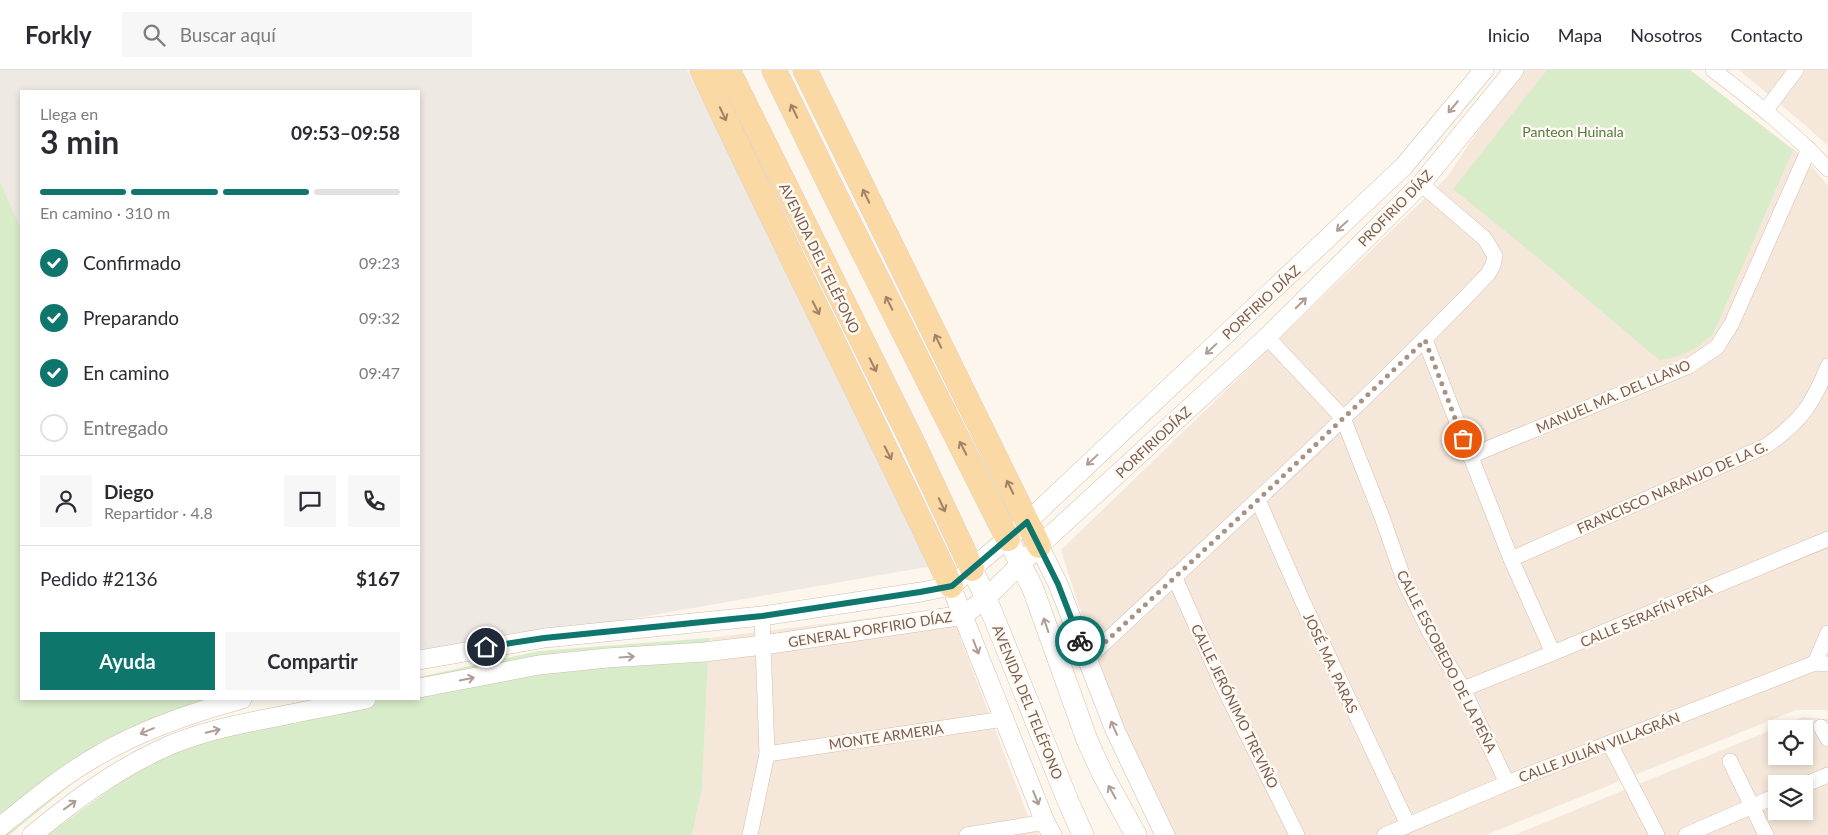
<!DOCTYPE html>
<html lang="es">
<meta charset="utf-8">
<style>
:root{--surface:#fff;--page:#f7f7f7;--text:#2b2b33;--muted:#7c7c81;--line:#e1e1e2;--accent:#0f766e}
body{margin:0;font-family:Lato,sans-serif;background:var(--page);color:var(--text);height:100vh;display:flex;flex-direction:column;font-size:19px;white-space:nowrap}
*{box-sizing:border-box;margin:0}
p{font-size:16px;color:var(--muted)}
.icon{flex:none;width:28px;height:28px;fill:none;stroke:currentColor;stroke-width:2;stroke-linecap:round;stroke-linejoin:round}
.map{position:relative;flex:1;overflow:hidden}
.panel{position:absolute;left:20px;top:20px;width:400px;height:610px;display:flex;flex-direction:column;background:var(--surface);border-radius:0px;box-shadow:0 2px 8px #0003}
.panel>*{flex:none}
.controls{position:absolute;left:1768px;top:650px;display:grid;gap:10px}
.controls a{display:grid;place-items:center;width:45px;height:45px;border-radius:0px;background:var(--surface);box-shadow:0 2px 8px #0003;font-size:25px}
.pin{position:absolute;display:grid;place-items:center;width:42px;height:42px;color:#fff;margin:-21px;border:2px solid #fff;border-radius:50%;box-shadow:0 1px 5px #0007}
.courier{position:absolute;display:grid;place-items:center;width:50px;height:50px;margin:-25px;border:4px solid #0f766e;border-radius:50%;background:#fff;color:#222;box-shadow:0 1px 6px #0007}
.headline em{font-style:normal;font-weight:700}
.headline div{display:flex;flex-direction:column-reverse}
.headline{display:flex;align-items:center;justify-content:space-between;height:85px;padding:0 20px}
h1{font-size:32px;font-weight:700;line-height:38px}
.bar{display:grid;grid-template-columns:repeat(4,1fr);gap:8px 5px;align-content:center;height:60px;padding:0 20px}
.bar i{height:6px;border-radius:4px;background:var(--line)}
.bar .active{background:var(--accent)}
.bar p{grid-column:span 4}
.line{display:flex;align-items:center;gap:12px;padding:0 20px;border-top:1px solid var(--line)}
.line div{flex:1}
.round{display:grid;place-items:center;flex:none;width:52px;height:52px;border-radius:0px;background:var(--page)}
ol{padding:0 20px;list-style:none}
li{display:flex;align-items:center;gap:15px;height:55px}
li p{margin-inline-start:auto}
li .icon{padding:5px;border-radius:50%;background:var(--accent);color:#fff;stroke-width:4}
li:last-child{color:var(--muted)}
li i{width:28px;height:28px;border:2px solid var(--line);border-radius:50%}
.button{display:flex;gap:10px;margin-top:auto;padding:10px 20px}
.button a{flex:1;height:58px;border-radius:0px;background:var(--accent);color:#fff;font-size:20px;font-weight:700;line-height:58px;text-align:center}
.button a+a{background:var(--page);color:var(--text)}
header{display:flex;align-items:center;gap:30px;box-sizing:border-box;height:70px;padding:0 25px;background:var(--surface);border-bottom:1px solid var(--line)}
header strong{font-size:24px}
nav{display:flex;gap:28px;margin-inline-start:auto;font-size:18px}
.search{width:350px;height:45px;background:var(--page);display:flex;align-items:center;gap:12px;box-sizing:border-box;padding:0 18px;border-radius:0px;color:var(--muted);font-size:19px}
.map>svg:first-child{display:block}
.residential{fill:#f5e8da;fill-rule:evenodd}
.industrial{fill:#efe9e4}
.green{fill:#d8ecc9}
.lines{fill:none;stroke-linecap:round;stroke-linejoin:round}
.minor-casing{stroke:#d1beb0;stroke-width:16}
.tertiary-casing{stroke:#d1beb0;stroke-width:20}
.secondary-casing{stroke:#d6c0b0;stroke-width:22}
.primary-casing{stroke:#dad1cd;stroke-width:25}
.minor{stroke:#fff;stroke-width:15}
.tertiary{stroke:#fff;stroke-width:19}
.secondary{stroke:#fff;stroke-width:21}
.primary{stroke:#fbd9a5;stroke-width:24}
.oneway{stroke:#af9d94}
.oneway2{stroke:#a18267}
.done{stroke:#a89285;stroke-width:5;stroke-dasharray:0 9}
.route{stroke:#0f766e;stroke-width:6}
.labels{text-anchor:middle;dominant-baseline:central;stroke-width:5;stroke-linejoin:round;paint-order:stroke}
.park-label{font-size:14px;fill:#537a41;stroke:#fffaf3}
.street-label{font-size:14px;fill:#7a5c4d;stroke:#fffaf3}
</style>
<header>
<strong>Forkly</strong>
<div class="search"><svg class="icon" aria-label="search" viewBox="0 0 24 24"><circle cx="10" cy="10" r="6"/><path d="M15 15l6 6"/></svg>Buscar aquí</div>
<nav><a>Inicio</a><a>Mapa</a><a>Nosotros</a><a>Contacto</a></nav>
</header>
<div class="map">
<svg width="1828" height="765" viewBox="0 0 1828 765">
<rect width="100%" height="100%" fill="#fdf6ec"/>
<!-- residential -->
<g class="residential">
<path d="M1519 0H1690L1806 89 1828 116V640H1796L1486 765H1175L1110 633 1061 480 1447 107Z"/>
<path d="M1739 0H1828V76L1805 55Z"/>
<path d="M949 538 1026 741 1039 765H692L702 719 709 568Z"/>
<path d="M1803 647 1828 649V765H1514ZM1776 659H1804V686H1776ZM1776 714H1804V741H1776Z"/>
</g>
<!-- industrial -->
<path class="industrial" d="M0 0H687L938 495 419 586V21H21V160L0 113Z"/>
<!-- green -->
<g class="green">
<path d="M1547 0H1690L1793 80 1713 264C1696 280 1682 287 1659 290L1542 191 1453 119Z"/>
<path d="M0 112 21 159V629H210L121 674 9 765H0Z"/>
<path d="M709 568 702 719 692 765H47L155 687 249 643 314 629H419V607L539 581Z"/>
</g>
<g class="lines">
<!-- minor casing -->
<g class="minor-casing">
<g id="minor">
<path d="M1713 0C1754 31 1793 62 1828 99"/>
<path d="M1766 40 1796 0"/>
<path d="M1267 267 1343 348 1382 447 1404 510 1429 561 1463 619 1507 713"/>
<path d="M1425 270 1511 489 1553 583"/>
<path d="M1470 386 1689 296 1717 277 1732 253 1809 79"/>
<path d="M1258 430 1302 530 1408 755"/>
<path d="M1511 489 1766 376C1801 351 1812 336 1828 296"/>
<path d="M1174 506 1222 614 1297 765"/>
<path d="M1087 589C1222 462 1360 338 1488 204L1493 195 1495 186 1485 169 1421 114"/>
<path d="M1815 593 1828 563"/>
<path d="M1463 619 1553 583 1828 469"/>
<path d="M1821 657 1828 669"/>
<path d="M1610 674 1657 765"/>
<path d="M767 684 1004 649"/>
<path d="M1730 691 1766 765"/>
<path d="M1804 715 1828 705"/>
<path d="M750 765 767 684 762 546"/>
<path d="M967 765 1045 752"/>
<path d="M1385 765 1507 713 1815 593 1828 594"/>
<path d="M1686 765 1776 726"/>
</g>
</g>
<!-- tertiary casing -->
<g class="tertiary-casing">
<g id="tertiary">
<path d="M1039 476 1058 514 1115 660 1165 765"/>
<path d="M951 516 1045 752 1052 765"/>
<path d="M419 590 545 568 762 546 921 522 951 516 1027 452 1404 96 1484 0"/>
<path d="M419 618 539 595 607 588 704 582 764 575 964 545 986 528 1039 476 1267 267 1421 114 1514 0"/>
<path d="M0 757C32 731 63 705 99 685 143 659 194 642 242 629"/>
<path d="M32 765C71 733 111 703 157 681 196 662 239 654 281 646 309 640 338 635 366 629"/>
</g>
</g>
<!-- secondary casing -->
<g class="secondary-casing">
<g id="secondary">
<path d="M1008 469 1033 519 1087 670 1102 703 1136 765"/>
<path d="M972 499 986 528 1068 731 1083 765"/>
</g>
</g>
<!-- primary casing -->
<g class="primary-casing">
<g id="primary">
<path d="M702 0C783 173 870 343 951 516"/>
<path d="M728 0 914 375 972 499"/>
<path d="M774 0 835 125 1008 469"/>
<path d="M805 0 1039 476"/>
</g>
</g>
<!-- minor -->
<use href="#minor" class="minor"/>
<!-- tertiary -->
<use href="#tertiary" class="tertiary"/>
<!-- secondary -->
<use href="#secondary" class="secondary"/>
<!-- primary -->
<use href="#primary" class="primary"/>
</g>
<!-- one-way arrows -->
<defs><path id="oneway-shaft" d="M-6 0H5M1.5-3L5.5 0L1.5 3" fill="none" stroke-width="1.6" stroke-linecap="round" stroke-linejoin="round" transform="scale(1.25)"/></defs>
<g class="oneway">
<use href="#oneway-shaft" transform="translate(1453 37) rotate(130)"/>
<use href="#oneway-shaft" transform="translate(1342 156) rotate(137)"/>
<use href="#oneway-shaft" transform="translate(1301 233) rotate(-45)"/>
<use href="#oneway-shaft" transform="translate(1211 279) rotate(137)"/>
<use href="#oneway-shaft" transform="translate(1092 390) rotate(137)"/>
<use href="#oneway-shaft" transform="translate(1046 555) rotate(-109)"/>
<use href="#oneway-shaft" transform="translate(976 577) rotate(69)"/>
<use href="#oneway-shaft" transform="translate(627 587) rotate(-4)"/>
<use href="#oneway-shaft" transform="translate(467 609) rotate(-11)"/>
<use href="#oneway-shaft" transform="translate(1114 658) rotate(-114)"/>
<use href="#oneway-shaft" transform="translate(147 661) rotate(157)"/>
<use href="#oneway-shaft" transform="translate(213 661) rotate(-14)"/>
<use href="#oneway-shaft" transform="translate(1112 722) rotate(-119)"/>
<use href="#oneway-shaft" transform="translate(1036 728) rotate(68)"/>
<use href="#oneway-shaft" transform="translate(70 735) rotate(-36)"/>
</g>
<g class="oneway2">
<use href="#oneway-shaft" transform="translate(794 41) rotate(-116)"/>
<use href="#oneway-shaft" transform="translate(723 44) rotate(65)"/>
<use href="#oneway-shaft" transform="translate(866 126) rotate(-116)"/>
<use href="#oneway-shaft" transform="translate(889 233) rotate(-117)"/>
<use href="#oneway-shaft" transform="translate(816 238) rotate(63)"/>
<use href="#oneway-shaft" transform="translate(938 271) rotate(-116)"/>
<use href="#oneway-shaft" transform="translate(873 295) rotate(63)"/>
<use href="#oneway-shaft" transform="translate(963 378) rotate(-117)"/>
<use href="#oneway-shaft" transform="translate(888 383) rotate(63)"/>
<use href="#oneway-shaft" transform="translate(1010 417) rotate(-116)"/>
<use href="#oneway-shaft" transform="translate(942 435) rotate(65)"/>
</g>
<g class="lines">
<!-- done -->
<path class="done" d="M1080 571 1087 589 1258 430 1425 270 1463 369"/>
<!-- route -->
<path class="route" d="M486 577 544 568 762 546 920 522 952 516 1027 452 1058 514 1080 571"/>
</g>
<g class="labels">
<!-- park labels -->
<g class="park-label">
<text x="1573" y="61">Panteon Huinala</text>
</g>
<!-- street labels -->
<g class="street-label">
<text transform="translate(1395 138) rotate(-46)">PROFIRIO DÍAZ</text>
<text transform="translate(820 188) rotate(64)">AVENIDA DEL TELÉFONO</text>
<text transform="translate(1261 232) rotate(-43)">PORFIRIO DÍAZ</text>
<text transform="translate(1613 326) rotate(-23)">MANUEL MA. DEL LLANO</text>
<text transform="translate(1153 372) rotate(-43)">PORFIRIODÍAZ</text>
<text transform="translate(1672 417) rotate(-24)">FRANCISCO NARANJO DE LA G.</text>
<text transform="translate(1646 545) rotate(-23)">CALLE SERAFÍN PEÑA</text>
<text transform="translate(870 559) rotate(-9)">GENERAL PORFIRIO DÍAZ</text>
<text transform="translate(1447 591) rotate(63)">CALLE ESCOBEDO DE LA PEÑA</text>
<text transform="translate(1331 593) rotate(65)">JOSÉ MA. PARAS</text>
<text transform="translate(1028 632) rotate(68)">AVENIDA DEL TELÉFONO</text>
<text transform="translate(1235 636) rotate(64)">CALLE JERÓNIMO TREVIÑO</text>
<text transform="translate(886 666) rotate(-8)">MONTE ARMERIA</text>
<text transform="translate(1599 677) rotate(-21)">CALLE JULIÁN VILLAGRÁN</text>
</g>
</g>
</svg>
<div class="controls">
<a><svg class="icon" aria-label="locate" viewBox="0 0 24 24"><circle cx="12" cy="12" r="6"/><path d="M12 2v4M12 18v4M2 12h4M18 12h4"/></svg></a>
<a><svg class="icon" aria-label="layers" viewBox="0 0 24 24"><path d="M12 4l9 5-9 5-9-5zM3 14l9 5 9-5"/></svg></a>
</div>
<div class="pin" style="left:1463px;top:369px;background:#ea580c"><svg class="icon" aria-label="bag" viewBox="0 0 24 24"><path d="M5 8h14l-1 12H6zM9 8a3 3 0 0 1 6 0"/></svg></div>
<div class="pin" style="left:486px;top:577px;background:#1f2937"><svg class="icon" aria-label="home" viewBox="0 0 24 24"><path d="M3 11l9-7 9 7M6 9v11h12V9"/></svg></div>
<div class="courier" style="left:1080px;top:571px"><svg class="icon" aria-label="bike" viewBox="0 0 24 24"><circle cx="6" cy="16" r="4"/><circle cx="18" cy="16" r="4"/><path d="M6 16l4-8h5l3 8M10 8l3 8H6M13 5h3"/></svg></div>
<section class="panel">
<div class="headline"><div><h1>3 min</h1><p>Llega en</p></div><em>09:53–09:58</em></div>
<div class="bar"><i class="active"></i><i class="active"></i><i class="active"></i><i></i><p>En camino · 310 m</p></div>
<ol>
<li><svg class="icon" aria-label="check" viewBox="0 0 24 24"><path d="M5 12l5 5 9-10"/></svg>Confirmado<p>09:23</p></li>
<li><svg class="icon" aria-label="check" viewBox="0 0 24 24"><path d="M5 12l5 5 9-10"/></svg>Preparando<p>09:32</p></li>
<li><svg class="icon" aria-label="check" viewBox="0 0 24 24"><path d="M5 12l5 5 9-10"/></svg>En camino<p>09:47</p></li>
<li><i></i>Entregado</li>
</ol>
<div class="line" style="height:90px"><a class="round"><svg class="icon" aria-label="person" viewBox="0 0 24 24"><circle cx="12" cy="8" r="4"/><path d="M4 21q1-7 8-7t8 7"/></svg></a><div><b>Diego</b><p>Repartidor · 4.8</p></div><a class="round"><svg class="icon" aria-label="chat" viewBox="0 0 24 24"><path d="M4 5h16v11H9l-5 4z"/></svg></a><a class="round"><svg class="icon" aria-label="phone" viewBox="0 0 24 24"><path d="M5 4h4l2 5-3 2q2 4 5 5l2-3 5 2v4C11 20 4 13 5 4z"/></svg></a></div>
<div class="line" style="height:65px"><div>Pedido #2136</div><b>$167</b></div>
<div class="button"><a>Ayuda</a><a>Compartir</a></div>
</section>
</div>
